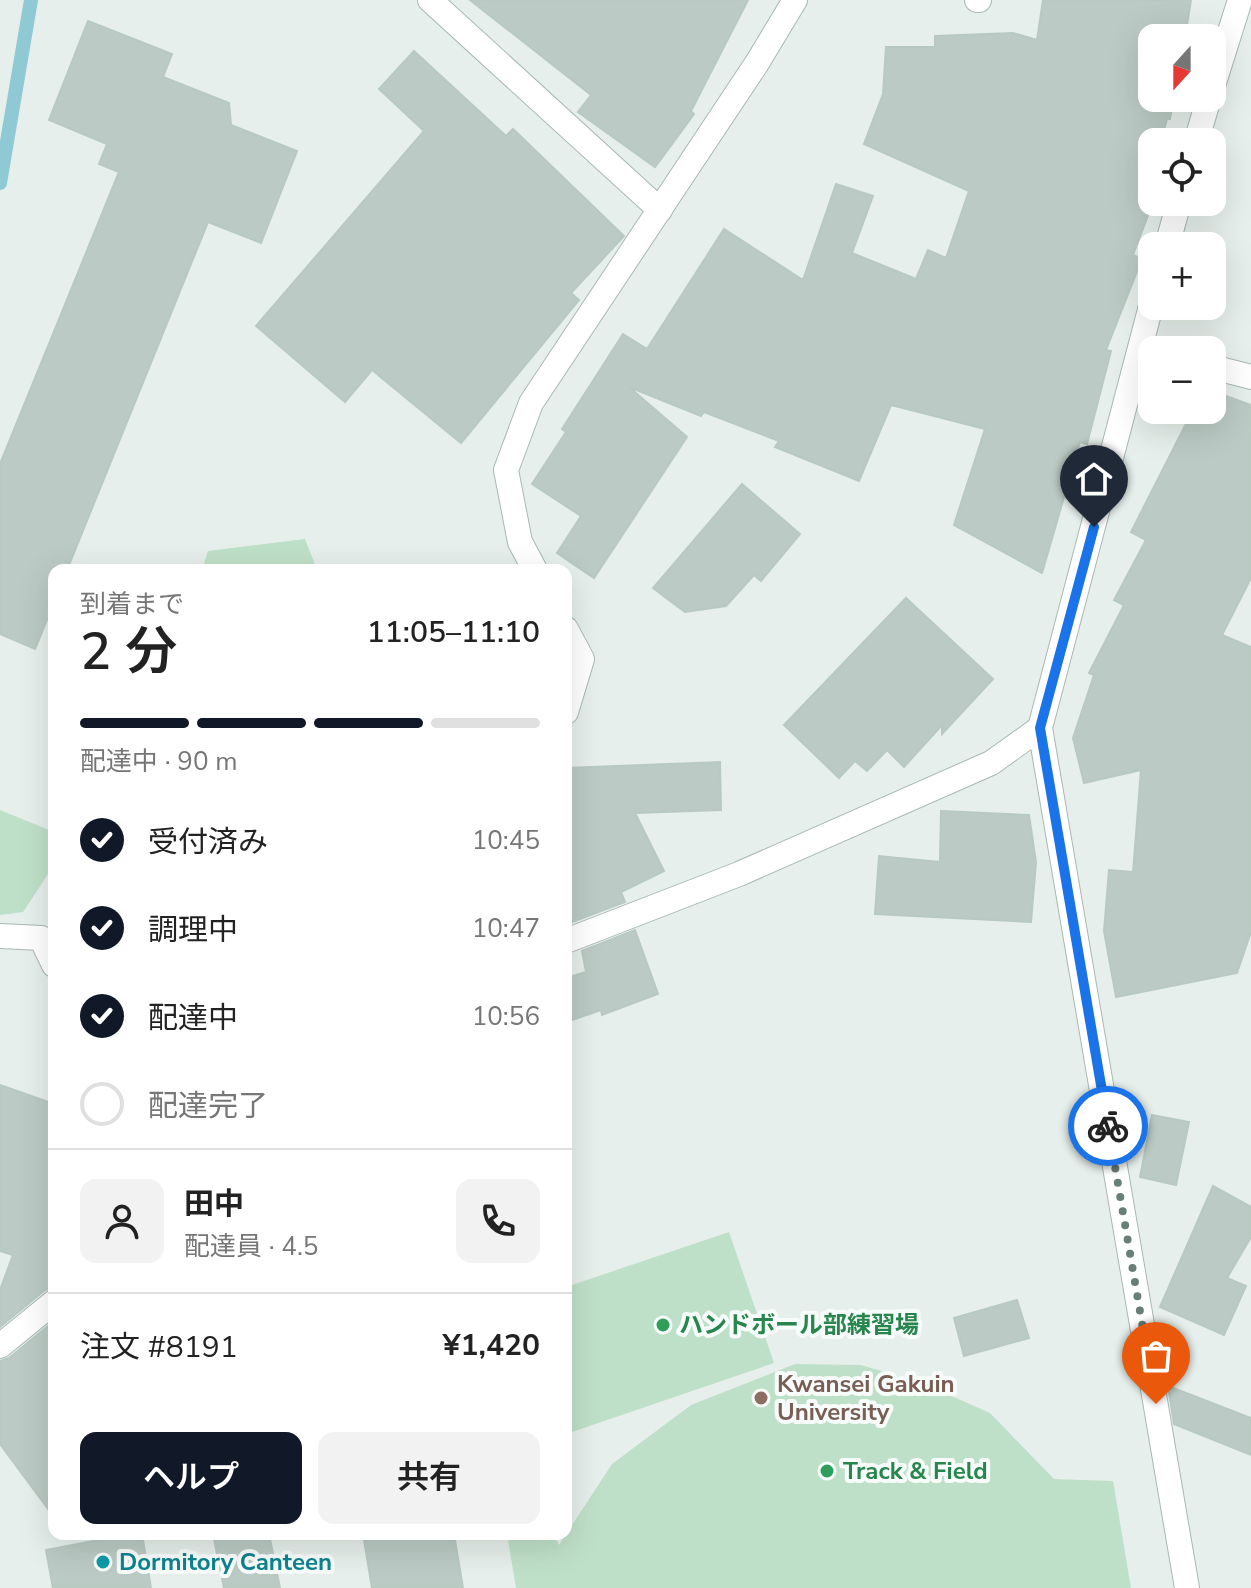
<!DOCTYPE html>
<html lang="ja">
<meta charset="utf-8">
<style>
:root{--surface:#fff;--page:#f2f2f2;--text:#222;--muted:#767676;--line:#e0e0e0;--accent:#111827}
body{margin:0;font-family:"Nunito Sans","Noto Sans JP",sans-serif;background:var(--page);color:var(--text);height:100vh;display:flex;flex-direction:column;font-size:30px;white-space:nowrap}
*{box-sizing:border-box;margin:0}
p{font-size:26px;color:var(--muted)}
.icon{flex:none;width:44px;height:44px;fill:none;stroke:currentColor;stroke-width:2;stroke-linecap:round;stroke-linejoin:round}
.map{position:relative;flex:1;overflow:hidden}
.side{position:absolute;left:48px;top:564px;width:524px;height:976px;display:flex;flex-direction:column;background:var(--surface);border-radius:16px;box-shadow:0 8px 32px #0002}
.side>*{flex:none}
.needle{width:52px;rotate:201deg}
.fabs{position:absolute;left:1138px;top:24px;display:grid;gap:16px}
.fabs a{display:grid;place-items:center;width:88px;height:88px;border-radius:16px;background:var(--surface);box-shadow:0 8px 32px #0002;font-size:40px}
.pin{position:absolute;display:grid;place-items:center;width:68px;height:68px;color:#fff;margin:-82px -34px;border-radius:50% 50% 50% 0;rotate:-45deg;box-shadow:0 0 8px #0007}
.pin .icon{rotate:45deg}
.courier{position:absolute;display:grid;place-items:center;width:80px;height:80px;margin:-40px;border:6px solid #1a73e8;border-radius:50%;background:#fff;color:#222;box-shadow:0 2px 10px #0007}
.head em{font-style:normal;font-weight:600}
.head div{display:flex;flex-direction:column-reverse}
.head{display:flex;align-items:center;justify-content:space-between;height:136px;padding:0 32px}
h1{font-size:52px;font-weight:600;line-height:60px}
.bar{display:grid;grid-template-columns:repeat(4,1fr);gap:12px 8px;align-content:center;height:96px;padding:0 32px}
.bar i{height:10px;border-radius:6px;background:var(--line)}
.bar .active{background:var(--accent)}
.bar p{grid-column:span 4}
.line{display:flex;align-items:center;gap:20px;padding:0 32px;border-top:2px solid var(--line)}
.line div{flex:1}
.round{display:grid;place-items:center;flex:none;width:84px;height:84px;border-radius:16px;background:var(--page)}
ol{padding:0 32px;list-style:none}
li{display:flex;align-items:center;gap:24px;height:88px}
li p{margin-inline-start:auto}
li .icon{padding:8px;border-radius:50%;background:var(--accent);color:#fff;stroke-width:4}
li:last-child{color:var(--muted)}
li i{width:44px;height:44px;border:4px solid var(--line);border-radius:50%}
.action{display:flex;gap:16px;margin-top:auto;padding:16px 32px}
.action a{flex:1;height:92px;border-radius:16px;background:var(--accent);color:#fff;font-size:32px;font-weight:600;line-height:92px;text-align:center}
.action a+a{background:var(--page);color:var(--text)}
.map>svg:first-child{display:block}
.green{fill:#bfe0c8}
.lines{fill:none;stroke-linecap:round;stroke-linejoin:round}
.stream{stroke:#8ec9d4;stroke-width:14}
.building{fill:#bbcac4;stroke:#b8c9c2;stroke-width:2}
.minor-casing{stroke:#a8b8b2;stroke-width:26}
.minor{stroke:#fff;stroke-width:24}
.done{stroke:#687f78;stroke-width:8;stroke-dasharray:0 14.4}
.route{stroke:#1a73e8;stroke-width:10}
.leisure-dot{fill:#2e9e5b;stroke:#f7fbf9;stroke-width:3}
.education-dot{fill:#8d6e63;stroke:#f7fbf9;stroke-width:3}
.culture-dot{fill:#0f9aa8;stroke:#f7fbf9;stroke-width:3}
.labels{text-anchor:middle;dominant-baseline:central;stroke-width:8;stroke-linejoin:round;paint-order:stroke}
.leisure-label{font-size:24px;font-weight:bold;fill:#27864d;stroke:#f7fbf9;text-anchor:start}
.education-label{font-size:24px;font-weight:bold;fill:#785e54;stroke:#f7fbf9;text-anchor:start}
.culture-label{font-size:24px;font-weight:bold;fill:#0d838f;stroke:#f7fbf9;text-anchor:start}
</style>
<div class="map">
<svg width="1251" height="1588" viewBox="0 0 1251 1588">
<rect width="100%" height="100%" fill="#e6efeb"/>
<!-- green -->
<g class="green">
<path d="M305 539 317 570H202L208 551Z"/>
<path d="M0 810 54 832V865L23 912 0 915Z"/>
<path d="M729 1232 774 1363 566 1434V1287Z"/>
<path d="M795 1364 861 1365 922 1383 990 1413 1054 1479 1113 1481 1131 1588H516L507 1534H554L559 1545 612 1464 691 1405Z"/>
</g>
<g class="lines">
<!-- stream -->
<path class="stream" d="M0 183 31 0"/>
</g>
<!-- building -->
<g class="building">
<path d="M470 0H748L691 111 694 114 655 167 578 112 591 95Z"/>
<path d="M1043 0H1191L1185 38H1152V98H1174L1170 119H1167L1161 142H1152V205L1133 255 1142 259 1106 350 1111 351 1087 444 1080 442 1042 573 954 525 985 429 891 405 859 481 775 447 779 441 704 412 701 416 629 387 687 437 594 578 557 553 581 516 532 484 566 432 562 429 623 334 647 349 724 229 803 280 836 184 873 196 852 253 916 279 928 250 946 258 969 191 864 144 883 94 886 47H935V36L1013 33 1037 40Z"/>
<path d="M88 21 172 54 163 77 229 103 231 125 297 151 261 243 208 222 67 570H54V603L35 649 0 634V464L119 172 99 164 107 144 49 120Z"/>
<path d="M414 51 506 136 513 129 624 236 571 293 579 300 461 443 372 370 345 402 256 326 424 131 379 89Z"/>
<path d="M1212 391 1251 405V578L1222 635 1251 647V932L1237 973 1116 997 1104 931 1109 870 1133 872 1141 770 1084 783 1073 738 1094 675 1089 673 1124 605 1114 600 1146 540 1131 532 1193 410H1212Z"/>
<path d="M742 484 800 534 761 581 754 575 726 606 685 612 653 588Z"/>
<path d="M906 598 993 679 942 734V725L904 767 887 750 867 771 855 761 839 778 784 725Z"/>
<path d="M720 762 721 810 635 813 664 871 621 892 625 902 572 922 566 904V768Z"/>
<path d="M941 811 1029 815 1036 862 1031 922 875 914 879 856 940 862Z"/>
<path d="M635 930 658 994 602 1015 601 1010 566 1022V978L586 972 582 951Z"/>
<path d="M0 1085 54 1104V1287L45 1290 0 1327V1290L13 1255 0 1251Z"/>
<path d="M1152 1115 1189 1122 1176 1185 1140 1177Z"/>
<path d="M1213 1186 1251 1207V1237L1227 1278 1246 1286 1224 1335 1160 1307Z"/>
<path d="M1017 1300 1029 1338 964 1356 954 1318Z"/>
<path d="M54 1321V1517L0 1444V1361L9 1358Z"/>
<path d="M1168 1386 1251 1418V1455L1174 1424Z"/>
<path d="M130 1534H142L151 1588H53L46 1550Z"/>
<path d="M213 1534H269L280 1588H224Z"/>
<path d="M363 1534H454L463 1588H372Z"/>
</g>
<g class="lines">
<!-- minor casing -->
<g class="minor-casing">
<g id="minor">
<path d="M430 0 660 210"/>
<path d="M977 0H979"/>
<path d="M1212 89 1240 0"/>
<path d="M1196 142 1209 98"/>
<path d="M1167 246 1179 202"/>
<path d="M1152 302 1040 728 1187 1588"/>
<path d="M1212 367 1251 377"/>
<path d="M535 570 520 542 506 470 531 403 757 63 795 0"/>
<path d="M566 629 582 659 566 712"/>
<path d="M0 936 41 938 54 965"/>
<path d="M566 941 739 874 991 763 1040 728"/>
<path d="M0 1346 54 1302"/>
</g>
</g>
<!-- minor -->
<use href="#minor" class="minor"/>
</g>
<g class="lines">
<!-- done -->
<path class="done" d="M1108 1126 1156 1404"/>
<!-- route -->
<path class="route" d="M1094 527 1040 728 1108 1126"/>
</g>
<!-- markers -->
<g class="leisure-dot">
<circle cx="663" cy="1325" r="8"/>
<circle cx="827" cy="1471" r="8"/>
</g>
<circle class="education-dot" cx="761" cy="1398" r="8"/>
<circle class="culture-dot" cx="103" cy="1562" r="8"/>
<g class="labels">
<!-- leisure labels -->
<g class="leisure-label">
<text x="679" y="1325">ハンドボール部練習場</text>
<text x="843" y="1471">Track &amp; Field</text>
</g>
<!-- education labels -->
<g class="education-label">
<text x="777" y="1384">Kwansei Gakuin<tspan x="777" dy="28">University</tspan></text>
</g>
<!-- culture labels -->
<g class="culture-label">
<text x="119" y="1562">Dormitory Canteen</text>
</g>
</g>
</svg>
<div class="fabs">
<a><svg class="needle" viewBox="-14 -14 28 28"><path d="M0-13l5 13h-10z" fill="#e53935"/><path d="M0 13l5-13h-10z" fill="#767676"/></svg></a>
<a><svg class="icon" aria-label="locate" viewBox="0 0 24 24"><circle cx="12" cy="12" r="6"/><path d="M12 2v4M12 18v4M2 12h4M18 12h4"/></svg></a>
<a>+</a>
<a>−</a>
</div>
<div class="pin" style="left:1156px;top:1404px;background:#ea580c"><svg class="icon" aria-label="bag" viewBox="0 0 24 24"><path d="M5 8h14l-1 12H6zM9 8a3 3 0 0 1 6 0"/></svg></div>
<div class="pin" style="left:1094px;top:527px;background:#1f2937"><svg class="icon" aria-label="home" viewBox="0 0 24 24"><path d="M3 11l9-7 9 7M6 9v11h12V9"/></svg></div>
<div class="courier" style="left:1108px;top:1126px"><svg class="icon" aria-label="bike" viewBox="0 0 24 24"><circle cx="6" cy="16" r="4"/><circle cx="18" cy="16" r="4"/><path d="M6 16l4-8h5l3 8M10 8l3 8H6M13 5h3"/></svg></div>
<section class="side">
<div class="head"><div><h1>2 分</h1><p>到着まで</p></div><em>11:05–11:10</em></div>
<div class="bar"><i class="active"></i><i class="active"></i><i class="active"></i><i></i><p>配達中 · 90 m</p></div>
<ol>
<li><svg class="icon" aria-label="check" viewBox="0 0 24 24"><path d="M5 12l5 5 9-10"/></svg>受付済み<p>10:45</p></li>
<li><svg class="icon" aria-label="check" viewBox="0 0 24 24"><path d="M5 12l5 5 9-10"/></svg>調理中<p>10:47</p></li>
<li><svg class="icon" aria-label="check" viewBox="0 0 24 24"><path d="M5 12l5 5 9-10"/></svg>配達中<p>10:56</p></li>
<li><i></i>配達完了</li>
</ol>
<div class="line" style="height:144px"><a class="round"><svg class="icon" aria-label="person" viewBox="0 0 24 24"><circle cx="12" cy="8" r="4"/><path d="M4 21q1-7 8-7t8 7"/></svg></a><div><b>田中</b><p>配達員 · 4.5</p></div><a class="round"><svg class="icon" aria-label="phone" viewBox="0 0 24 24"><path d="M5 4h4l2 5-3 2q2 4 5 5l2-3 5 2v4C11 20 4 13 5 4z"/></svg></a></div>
<div class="line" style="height:104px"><div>注文 #8191</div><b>¥1,420</b></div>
<div class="action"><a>ヘルプ</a><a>共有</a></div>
</section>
</div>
